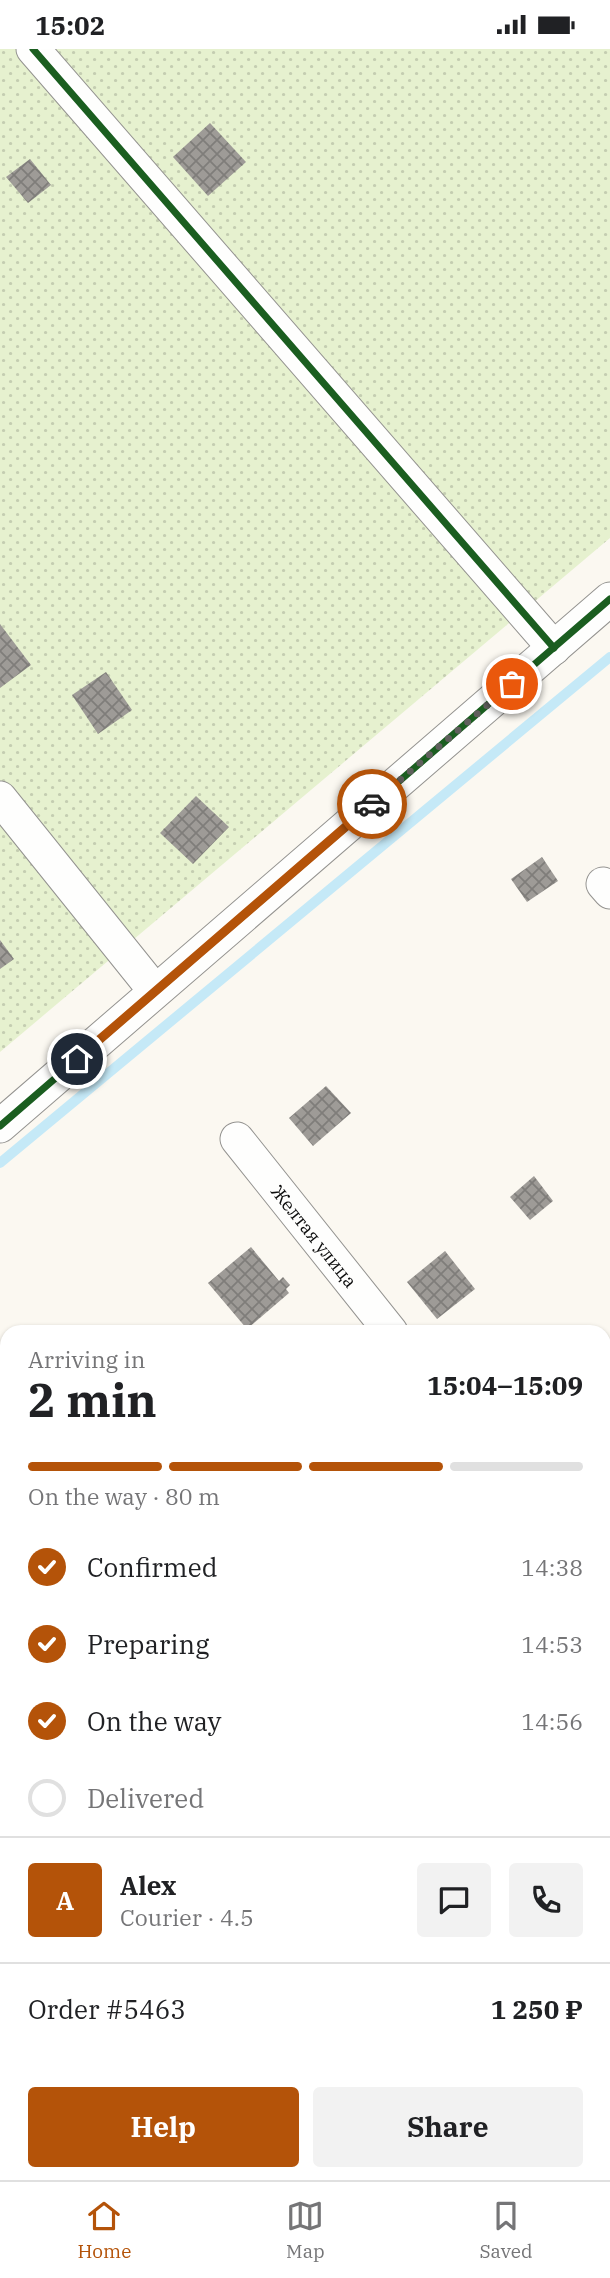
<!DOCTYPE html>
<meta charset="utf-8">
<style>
:root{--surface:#fff;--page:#f2f2f2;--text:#202124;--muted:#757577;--line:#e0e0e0;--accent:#b45309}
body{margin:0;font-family:"IBM Plex Serif",serif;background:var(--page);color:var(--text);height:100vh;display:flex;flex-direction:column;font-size:26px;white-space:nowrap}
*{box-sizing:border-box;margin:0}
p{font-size:23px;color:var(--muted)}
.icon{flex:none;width:38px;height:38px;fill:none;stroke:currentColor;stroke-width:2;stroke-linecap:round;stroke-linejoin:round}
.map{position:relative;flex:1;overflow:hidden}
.panel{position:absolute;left:0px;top:1276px;width:611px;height:856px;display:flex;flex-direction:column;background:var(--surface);border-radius:21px 21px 0 0;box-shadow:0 2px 5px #0004}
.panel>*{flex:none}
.pin{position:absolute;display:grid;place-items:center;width:60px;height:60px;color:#fff;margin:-30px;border:4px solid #fff;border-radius:50%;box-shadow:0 2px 7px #0007}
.courier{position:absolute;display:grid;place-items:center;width:70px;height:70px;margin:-35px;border:5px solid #b45309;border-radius:50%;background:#fff;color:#222;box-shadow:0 2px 9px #0007}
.summary em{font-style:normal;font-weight:700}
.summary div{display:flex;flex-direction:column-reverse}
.summary{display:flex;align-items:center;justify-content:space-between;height:119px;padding:0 28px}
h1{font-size:46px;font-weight:700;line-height:52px}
.bar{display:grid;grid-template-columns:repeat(4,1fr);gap:10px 7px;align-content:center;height:84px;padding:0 28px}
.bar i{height:9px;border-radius:5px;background:var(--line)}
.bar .active{background:var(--accent)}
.bar p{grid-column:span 4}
.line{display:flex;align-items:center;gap:18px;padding:0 28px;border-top:2px solid var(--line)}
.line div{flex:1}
.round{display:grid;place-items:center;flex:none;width:74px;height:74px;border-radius:7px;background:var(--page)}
ol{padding:0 28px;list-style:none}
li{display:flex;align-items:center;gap:21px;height:77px}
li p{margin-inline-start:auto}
li .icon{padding:7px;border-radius:50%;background:var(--accent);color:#fff;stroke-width:4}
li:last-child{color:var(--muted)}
li i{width:38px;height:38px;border:4px solid var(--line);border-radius:50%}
.action{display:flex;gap:14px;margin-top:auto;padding:14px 28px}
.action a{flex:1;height:80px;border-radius:7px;background:var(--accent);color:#fff;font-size:28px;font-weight:700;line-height:80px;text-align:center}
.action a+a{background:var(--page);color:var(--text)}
.status{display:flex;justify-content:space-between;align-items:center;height:49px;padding:0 35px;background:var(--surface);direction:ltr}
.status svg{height:19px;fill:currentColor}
.dock{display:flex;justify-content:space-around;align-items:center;height:98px;border-top:2px solid var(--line);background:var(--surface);font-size:19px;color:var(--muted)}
.dock a{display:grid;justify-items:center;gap:4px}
.dock .active{color:var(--accent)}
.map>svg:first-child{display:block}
.grass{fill:url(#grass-dots)}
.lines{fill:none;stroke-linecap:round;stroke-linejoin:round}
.stream{stroke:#c5e9f7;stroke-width:10}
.building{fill:url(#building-cross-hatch)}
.street-casing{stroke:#949390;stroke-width:35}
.street{stroke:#fefefd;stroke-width:33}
.cycleway-casing{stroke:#fff;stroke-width:11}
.cycleway{stroke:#1b5e20;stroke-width:7}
.done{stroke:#605f5d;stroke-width:7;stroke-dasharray:0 12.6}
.route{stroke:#b45309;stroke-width:9}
.labels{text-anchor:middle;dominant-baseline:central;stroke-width:7;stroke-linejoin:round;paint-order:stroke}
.street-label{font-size:18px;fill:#0d0d0d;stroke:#fff}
</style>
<div class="status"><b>15:02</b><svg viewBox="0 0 49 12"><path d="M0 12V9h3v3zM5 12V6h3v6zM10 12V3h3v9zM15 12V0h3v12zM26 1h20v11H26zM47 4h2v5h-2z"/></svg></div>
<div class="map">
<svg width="610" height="2131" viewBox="0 0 610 2131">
<defs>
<pattern id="grass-dots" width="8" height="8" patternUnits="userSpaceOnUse" patternTransform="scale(1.75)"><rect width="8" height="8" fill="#e6f1cf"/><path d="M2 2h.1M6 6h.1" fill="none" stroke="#c4cdb1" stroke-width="1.8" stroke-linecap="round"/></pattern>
<pattern id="building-cross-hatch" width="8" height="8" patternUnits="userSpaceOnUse" patternTransform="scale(1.75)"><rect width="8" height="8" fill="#9e9b97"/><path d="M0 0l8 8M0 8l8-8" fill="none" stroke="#7f7d7a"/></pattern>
</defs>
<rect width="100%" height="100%" fill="#fbf8f1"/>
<!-- grass -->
<path class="grass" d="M0 0H610V489L0 1003Z"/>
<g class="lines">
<!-- stream -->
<path class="stream" d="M0 1114 610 608"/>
</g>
<!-- building -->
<g class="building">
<path d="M210 74 246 113 208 147 173 108Z"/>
<path d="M30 110 51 136 28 154 6 128Z"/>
<path d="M0 575 31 616 0 639Z"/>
<path d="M106 623 132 661 98 685 72 646Z"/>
<path d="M196 747 229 778 193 815 160 784Z"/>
<path d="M542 808 558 832 527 853 511 830Z"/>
<path d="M0 891 14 910 0 920Z"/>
<path d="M326 1037 351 1064 313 1097 289 1069Z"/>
<path d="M534 1127 553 1152 530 1171 510 1148Z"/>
<path d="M251 1198 279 1232 283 1228 290 1236 286 1240 289 1244 247 1280 208 1234Z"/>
<path d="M445 1202 475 1240 437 1270 407 1233Z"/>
<path d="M328 2124H390L391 2126 385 2131H333Z"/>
</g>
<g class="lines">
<!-- street casing -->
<g class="street-casing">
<g id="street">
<path d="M33 0 554 599"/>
<path d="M0 749 155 942"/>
<path d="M603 835 610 843"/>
<path d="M0 1077 610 550"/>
<path id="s1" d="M237 1090 391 1283"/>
<path d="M604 1488 610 1483"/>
<path d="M0 1505 7 1514"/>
<path d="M604 1549 610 1557"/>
<path d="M0 1973 7 1967"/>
<path d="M496 2124 501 2131"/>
</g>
</g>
<!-- street -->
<use href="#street" class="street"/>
<!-- cycleway casing -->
<g class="cycleway-casing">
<g id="cycleway">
<path d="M33 0 554 599"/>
<path d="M0 1077 610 550"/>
</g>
</g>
<!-- cycleway -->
<use href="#cycleway" class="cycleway"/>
</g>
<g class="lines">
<!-- done -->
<path class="done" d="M372 755 512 635"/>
<!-- route -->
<path class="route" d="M77 1010 372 755"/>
</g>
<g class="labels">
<!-- street labels -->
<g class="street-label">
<text stroke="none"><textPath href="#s1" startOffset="124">Желтая улица</textPath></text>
</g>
</g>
</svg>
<div class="pin" style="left:512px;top:635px;background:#ea580c"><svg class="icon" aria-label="bag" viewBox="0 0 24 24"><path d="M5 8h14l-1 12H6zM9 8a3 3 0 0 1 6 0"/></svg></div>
<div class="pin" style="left:77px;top:1010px;background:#1f2937"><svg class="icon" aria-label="home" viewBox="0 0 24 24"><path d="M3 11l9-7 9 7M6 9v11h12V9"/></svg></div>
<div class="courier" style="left:372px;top:755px"><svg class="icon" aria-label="car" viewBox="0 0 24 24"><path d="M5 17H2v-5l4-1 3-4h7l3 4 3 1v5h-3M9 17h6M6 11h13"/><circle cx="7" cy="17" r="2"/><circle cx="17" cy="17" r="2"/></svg></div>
<section class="panel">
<div class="summary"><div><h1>2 min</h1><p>Arriving in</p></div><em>15:04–15:09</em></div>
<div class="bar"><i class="active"></i><i class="active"></i><i class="active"></i><i></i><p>On the way · 80 m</p></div>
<ol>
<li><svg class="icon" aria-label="check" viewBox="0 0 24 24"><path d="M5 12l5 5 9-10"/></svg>Confirmed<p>14:38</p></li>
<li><svg class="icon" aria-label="check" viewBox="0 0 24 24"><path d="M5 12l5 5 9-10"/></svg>Preparing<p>14:53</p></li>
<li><svg class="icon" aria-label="check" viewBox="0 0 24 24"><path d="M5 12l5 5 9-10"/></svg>On the way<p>14:56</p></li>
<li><i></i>Delivered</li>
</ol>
<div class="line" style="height:126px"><b class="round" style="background:var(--accent);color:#fff">A</b><div><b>Alex</b><p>Courier · 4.5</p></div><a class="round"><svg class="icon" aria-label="chat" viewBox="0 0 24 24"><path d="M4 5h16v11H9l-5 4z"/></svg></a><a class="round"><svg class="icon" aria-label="phone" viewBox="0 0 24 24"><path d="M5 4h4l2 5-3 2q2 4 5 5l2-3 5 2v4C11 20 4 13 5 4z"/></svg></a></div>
<div class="line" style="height:91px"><div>Order #5463</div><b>1 250 ₽</b></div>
<div class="action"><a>Help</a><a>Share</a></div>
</section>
</div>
<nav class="dock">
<a class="active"><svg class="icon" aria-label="home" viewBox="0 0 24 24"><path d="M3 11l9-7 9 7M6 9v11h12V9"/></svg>Home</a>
<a><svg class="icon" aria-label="map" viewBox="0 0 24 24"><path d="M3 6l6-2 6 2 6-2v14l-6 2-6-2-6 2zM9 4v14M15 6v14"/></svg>Map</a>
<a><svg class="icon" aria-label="saved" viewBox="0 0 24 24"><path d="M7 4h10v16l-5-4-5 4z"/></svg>Saved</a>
</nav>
